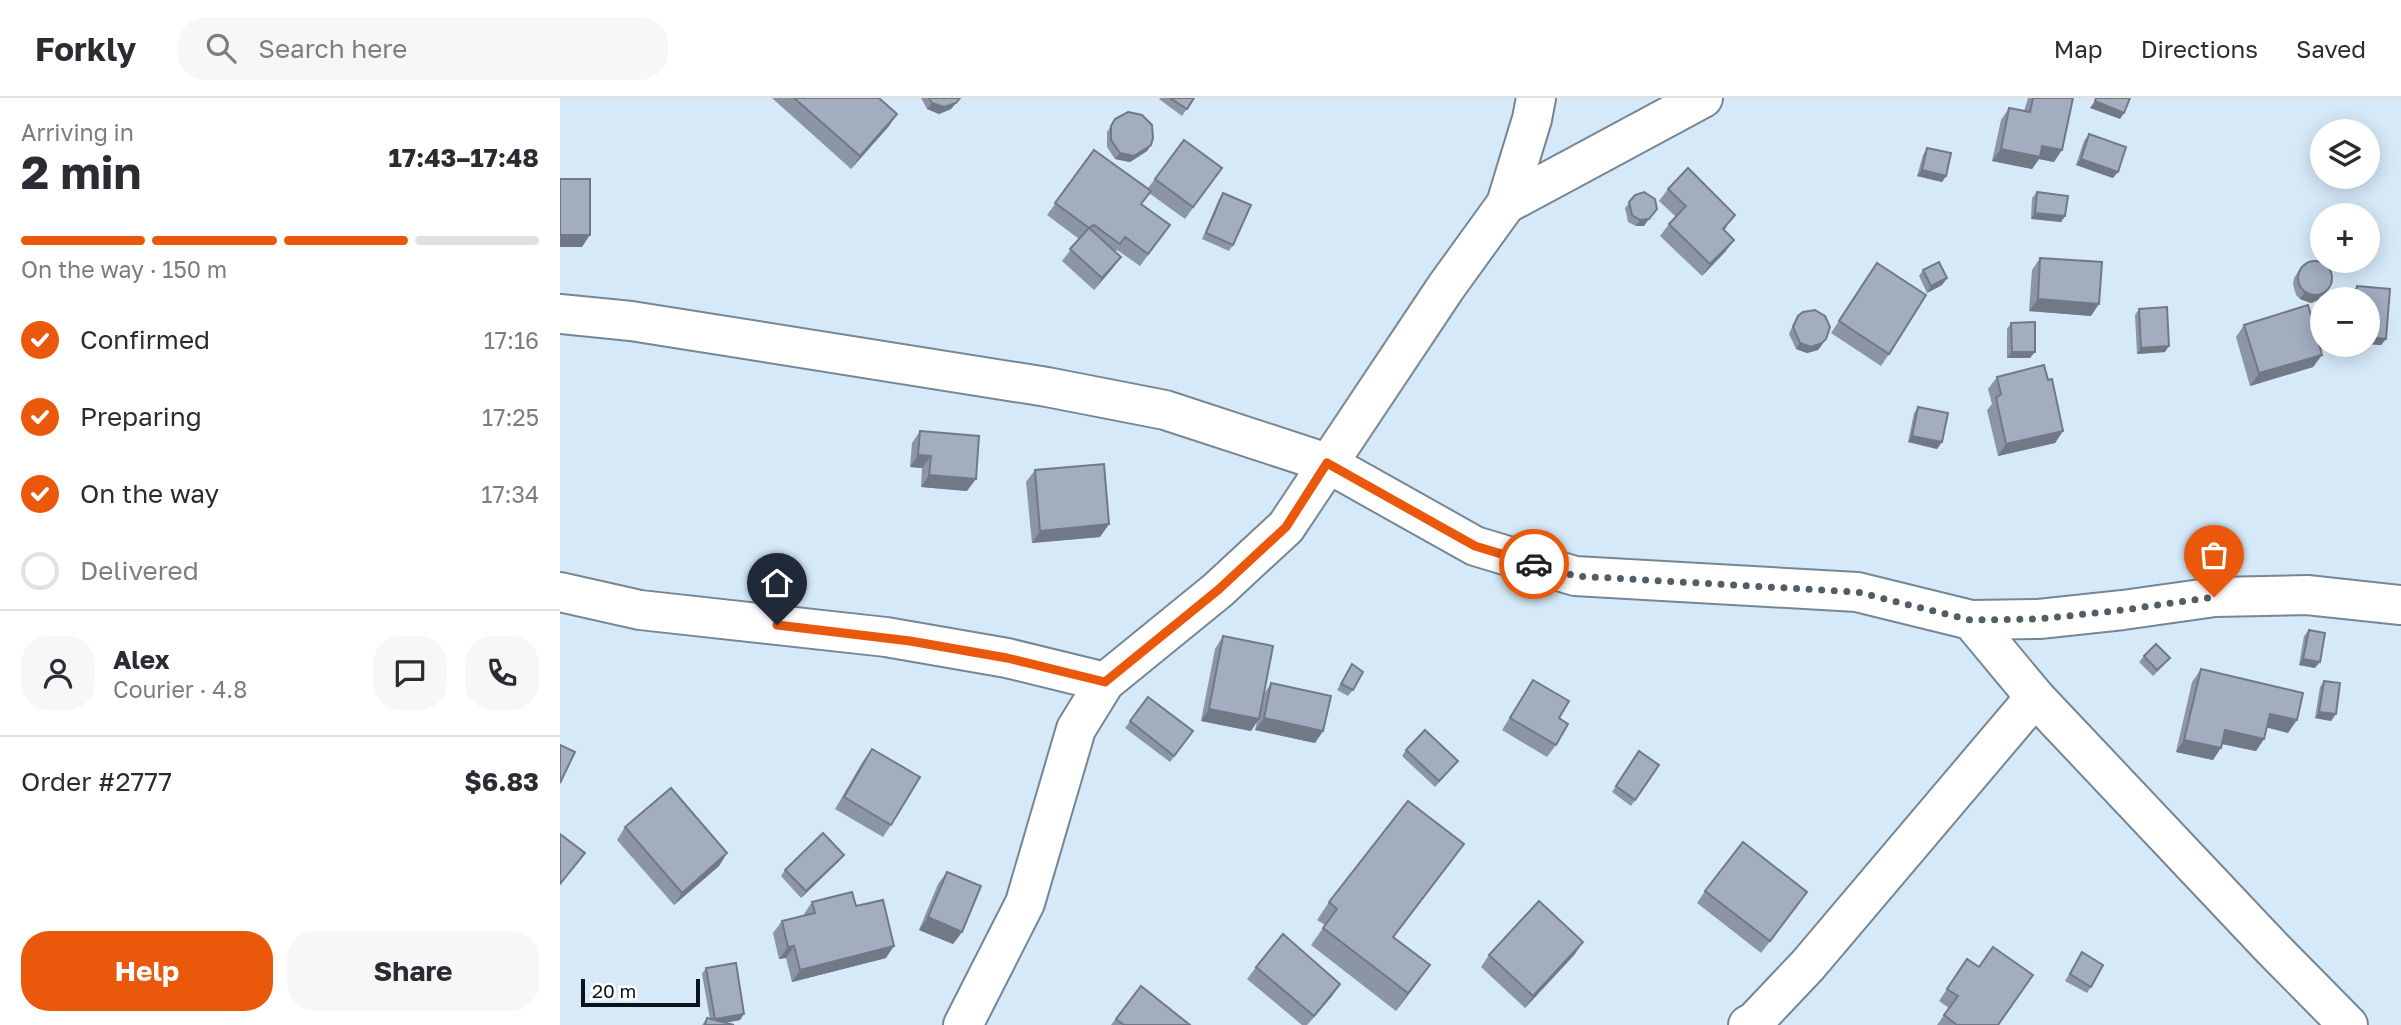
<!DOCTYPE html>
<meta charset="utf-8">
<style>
:root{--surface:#fff;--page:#f7f7f7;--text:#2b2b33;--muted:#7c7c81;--line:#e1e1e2;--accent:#ea580c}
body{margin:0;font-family:"Golos Text",sans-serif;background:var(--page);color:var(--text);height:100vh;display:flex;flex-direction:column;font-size:26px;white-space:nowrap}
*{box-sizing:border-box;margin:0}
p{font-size:23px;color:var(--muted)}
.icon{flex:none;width:38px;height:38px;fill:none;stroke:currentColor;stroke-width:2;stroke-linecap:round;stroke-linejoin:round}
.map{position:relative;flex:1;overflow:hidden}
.panel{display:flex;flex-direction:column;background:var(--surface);width:560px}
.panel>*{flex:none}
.controls{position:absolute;left:1750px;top:21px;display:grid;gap:14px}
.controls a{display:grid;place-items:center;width:70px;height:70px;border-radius:50%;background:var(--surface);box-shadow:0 4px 18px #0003;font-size:35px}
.scale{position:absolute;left:21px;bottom:18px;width:119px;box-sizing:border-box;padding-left:7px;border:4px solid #0c1318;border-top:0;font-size:19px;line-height:24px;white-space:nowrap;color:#0c1318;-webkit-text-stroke:5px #fff;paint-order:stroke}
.pin{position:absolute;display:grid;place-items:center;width:60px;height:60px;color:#fff;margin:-72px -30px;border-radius:50% 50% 50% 0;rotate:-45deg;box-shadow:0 0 7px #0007}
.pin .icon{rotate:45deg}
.courier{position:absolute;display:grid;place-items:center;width:70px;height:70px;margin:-35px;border:5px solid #ea580c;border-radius:50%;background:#fff;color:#222;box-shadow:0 2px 9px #0007}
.head em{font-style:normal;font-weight:700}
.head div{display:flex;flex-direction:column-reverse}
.head{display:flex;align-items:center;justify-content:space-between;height:119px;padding:0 21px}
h1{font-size:46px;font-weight:700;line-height:52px}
.bar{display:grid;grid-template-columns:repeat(4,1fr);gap:10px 7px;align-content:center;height:84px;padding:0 21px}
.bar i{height:9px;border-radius:5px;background:var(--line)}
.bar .on{background:var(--accent)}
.bar p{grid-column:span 4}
.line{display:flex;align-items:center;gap:18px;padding:0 21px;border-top:2px solid var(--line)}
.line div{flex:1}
.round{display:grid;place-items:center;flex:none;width:74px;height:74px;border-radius:28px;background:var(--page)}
ol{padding:0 21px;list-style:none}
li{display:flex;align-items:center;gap:21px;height:77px}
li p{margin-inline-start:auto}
li .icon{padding:7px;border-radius:50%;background:var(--accent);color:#fff;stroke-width:4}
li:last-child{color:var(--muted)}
li i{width:38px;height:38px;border:4px solid var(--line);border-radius:50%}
.button{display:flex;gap:14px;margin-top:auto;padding:14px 21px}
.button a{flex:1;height:80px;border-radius:28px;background:var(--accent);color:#fff;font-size:28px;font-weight:700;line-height:80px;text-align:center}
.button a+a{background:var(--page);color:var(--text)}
header{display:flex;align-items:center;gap:42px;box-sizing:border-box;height:98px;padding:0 35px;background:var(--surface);border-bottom:2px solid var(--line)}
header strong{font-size:33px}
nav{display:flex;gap:38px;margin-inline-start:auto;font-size:24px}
.search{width:490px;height:63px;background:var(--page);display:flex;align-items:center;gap:18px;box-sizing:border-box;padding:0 24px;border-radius:28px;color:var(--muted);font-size:26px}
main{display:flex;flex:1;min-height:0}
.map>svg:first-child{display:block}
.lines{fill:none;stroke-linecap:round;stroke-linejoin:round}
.minor-casing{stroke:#758694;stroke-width:42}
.minor{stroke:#fff;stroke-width:38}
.wall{fill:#8c95a5}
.shaded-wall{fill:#727986}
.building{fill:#a3adc0;stroke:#727986;stroke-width:2}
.done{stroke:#525e66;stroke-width:7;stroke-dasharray:0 12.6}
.route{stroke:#ea580c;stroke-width:9}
</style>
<header>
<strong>Forkly</strong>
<div class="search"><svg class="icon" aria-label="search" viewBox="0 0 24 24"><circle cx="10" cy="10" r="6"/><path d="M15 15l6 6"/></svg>Search here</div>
<nav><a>Map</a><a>Directions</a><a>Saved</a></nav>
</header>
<main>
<section class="panel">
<div class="head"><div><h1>2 min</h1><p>Arriving in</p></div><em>17:43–17:48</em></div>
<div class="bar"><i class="on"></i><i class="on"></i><i class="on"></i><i></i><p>On the way · 150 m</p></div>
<ol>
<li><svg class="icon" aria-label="check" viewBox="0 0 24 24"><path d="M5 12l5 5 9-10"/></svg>Confirmed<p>17:16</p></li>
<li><svg class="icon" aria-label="check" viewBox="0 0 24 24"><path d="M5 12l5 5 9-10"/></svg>Preparing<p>17:25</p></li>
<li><svg class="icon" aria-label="check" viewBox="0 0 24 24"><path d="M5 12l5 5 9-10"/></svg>On the way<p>17:34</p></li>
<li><i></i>Delivered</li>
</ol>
<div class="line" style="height:126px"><a class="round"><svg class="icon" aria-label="person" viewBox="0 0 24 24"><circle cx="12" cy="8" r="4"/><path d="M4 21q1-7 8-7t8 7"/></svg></a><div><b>Alex</b><p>Courier · 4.8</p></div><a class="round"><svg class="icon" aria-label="chat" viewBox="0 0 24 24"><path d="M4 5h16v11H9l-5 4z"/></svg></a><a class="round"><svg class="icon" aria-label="phone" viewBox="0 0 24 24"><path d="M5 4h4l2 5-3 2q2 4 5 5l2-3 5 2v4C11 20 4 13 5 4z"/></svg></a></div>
<div class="line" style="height:91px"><div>Order #2777</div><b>$6.83</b></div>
<div class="button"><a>Help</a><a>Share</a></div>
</section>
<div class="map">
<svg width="1841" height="927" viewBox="0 0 1841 927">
<rect width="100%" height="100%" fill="#d5e9f8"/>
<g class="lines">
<!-- minor casing -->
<g class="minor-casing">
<g id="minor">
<path d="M946 106 1143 0"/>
<path d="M0 216 71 223 487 289 605 312 767 365 915 448 1015 478 1297 494 1411 522 1475 599 1713 851 1788 927"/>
<path d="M0 494 80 512 326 539 447 560 545 584"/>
<path d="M1411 522 1479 521 1563 512 1655 499 1747 497 1841 507"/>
<path d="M403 927 465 805 516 631 545 584 658 492 726 429 886 189 946 106 972 21 976 0"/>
<path d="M1188 927 1195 923 1248 867 1475 599"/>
</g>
</g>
<!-- minor -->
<use href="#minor" class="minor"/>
</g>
<!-- wall -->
<g class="wall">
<path d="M212 0H319L329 28 291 71Z"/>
<path d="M361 0H400L391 11 379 16 367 11Z"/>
<path d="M600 0H634L622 18 599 1Z"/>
<path d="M1468 0H1513L1494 64 1479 61 1472 71 1432 63 1441 22 1449 10 1464 13Z"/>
<path d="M555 21 591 47 587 53 570 64 555 61 547 49V34Z"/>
<path d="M1529 36 1553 80 1516 67 1524 43Z"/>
<path d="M624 42 662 70 625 121 589 95 581 107 610 127 580 168 557 152 555 154 552 171 534 192 502 163 519 141 487 117 534 52 588 90Z"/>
<path d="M1367 50 1386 78 1382 84 1357 78 1363 57Z"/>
<path d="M1108 91 1167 129 1164 132 1174 142 1165 154 1142 178 1100 138 1109 126 1116 119 1099 103Z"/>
<path d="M1477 94 1505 118 1501 124 1471 121 1472 100Z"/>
<path d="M663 95 673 147 669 153 642 141 659 101Z"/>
<path d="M1075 97 1084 128H1076L1068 124 1065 110Z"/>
<path d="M1480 160 1531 218 1469 213 1472 172Z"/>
<path d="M1317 165 1329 256 1321 268 1271 235Z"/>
<path d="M1363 172 1387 180 1382 187 1367 195 1359 178Z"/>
<path d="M1738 174 1763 200 1751 205 1740 201 1736 197 1733 186 1734 180Z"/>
<path d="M1797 188 1830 191 1826 241 1821 247 1808 246V201H1792V194Z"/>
<path d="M1579 211 1605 254 1577 256 1575 217Z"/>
<path d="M1238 218 1262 247 1258 252 1247 255 1236 251 1229 236 1234 224Z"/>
<path d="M1451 225 1470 260H1447V231Z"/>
<path d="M1684 227 1762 257 1753 269 1690 288 1676 239Z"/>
<path d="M1437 279 1488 282 1503 333 1495 345 1438 358 1427 312 1432 306 1428 291Z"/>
<path d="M1358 309 1382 344 1377 351 1348 344 1354 315Z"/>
<path d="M360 333 407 393 361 389 362 370 350 369 352 345Z"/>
<path d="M475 372 549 426 540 439 472 445 466 384Z"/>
<path d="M1749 532 1755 570 1739 567 1744 538Z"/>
<path d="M663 538 704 596 711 585 763 633 755 645 695 632 697 623 691 633 641 623 655 551Z"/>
<path d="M1584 558 1605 566 1593 578 1579 564Z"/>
<path d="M792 566 793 592 788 598 777 592Z"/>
<path d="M1641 571 1728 635 1707 629 1704 641 1696 653 1662 646 1653 662 1616 654 1632 584Z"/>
<path d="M973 582 999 620 996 647 987 659 942 632Z"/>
<path d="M1764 583 1771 623 1755 620 1760 589Z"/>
<path d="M588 599 633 633 610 664 565 630Z"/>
<path d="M312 651 331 727 323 739 275 711 303 663Z"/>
<path d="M846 652 893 669 875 689 842 658Z"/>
<path d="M1079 653 1099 667 1071 708 1052 694Z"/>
<path d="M65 729 167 755 159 768 114 807 57 742Z"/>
<path d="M904 746 833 839 858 884 836 913 751 847 765 827 757 822 769 804Z"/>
<path d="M284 757 279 763 241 800 221 778 225 772Z"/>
<path d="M387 774 402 834 393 846 359 832 378 786Z"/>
<path d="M1145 793 1239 806 1201 855 1137 805Z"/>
<path d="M252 804 296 808 326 860 232 884 226 860 219 861 213 835 222 823 244 817V816Z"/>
<path d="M1522 854 1531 889 1527 895 1505 883Z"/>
<path d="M1015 856 965 910 921 869 929 857Z"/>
<path d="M1407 861 1438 927H1377L1389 910 1379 903Z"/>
<path d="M696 869 772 898 747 927H742L687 881Z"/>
<path d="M146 870 180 922 165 925 174 927H142L147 920 150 921 142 876Z"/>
<path d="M581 888 630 927H551Z"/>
</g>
<!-- shaded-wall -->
<g class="shaded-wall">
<path d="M400 0 391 11 379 16 367 11 372 5Z"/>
<path d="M1535 3 1564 15 1560 21 1530 10Z"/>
<path d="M337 16 329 28 291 71 300 58Z"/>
<path d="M591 47 587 53 570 64 555 61 560 55Z"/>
<path d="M1482 48 1502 52 1494 64 1479 61 1472 71 1432 63 1441 51Z"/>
<path d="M1521 61 1558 74 1553 80 1516 67Z"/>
<path d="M1362 72 1386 78 1382 84 1357 78Z"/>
<path d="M1475 115 1505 118 1501 124 1471 121Z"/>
<path d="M1092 117 1084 128H1076L1080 122Z"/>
<path d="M0 137H30L22 149H0Z"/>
<path d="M1174 142 1165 154 1142 178 1150 166Z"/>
<path d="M561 159 552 171 534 192 542 180Z"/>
<path d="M1387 180 1382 187 1367 195 1371 188Z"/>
<path d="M1767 194 1763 200 1751 205 1740 201 1744 195Z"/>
<path d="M1478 201 1539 206 1531 218 1469 213Z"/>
<path d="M1808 239 1826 241 1821 247 1808 246Z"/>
<path d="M1266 241 1258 252 1247 255 1236 251 1240 245Z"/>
<path d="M1609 248 1605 254 1577 256 1581 250Z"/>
<path d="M1452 254H1475L1470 260H1447Z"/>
<path d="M1762 257 1753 269 1690 288 1699 275Z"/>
<path d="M1503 333 1495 345 1438 358 1446 346Z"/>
<path d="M1352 338 1382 344 1377 351 1348 344Z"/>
<path d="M358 357 371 358 362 370 350 369Z"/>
<path d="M369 377 416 381 407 393 361 389Z"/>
<path d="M549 426 540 439 472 445 480 433Z"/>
<path d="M1743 561 1760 564 1755 570 1739 567Z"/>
<path d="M649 611 699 621 691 633 641 623Z"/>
<path d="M1759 614 1776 616 1771 623 1755 620Z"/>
<path d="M1710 616 1737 622 1728 635 1701 628Z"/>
<path d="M704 620 763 633 755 645 695 632Z"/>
<path d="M1665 632 1704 641 1696 653 1657 645Z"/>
<path d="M1624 642 1661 650 1653 662 1616 654Z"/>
<path d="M904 746 892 763 821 856 833 839Z"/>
<path d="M167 755 159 768 114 807 122 795Z"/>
<path d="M284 757 279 763 241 800 246 793Z"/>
<path d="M368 819 402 834 393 846 359 832Z"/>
<path d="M1023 844 1015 856 965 910 973 898Z"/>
<path d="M234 848 226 860 219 861 228 849Z"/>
<path d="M334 848 326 860 232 884 240 872Z"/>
<path d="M870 867 858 884 836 913 848 895Z"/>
<path d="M780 886 772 898 747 927 754 918Z"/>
<path d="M184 916 180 922 151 927 155 921Z"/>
</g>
<!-- building -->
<g class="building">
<path d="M234 0H319L337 16 300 58Z"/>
<path d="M369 0H400L396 5 384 9 372 5Z"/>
<path d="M610 0H634L627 11Z"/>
<path d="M1473 0H1513L1502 52 1482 48 1480 59 1441 51 1449 10 1470 14Z"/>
<path d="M1536 0H1570L1564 15 1535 3Z"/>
<path d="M568 14 582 17 592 27 593 40 591 47 574 58 560 55 551 42V28L555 21Z"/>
<path d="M1529 36 1566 49 1558 74 1521 61Z"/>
<path d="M624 42 662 70 633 109 595 81Z"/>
<path d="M1367 50 1391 55 1386 78 1362 72Z"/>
<path d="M534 52 591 93 581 106 610 127 588 156 565 139 560 146 534 127 529 130 561 159 542 180 510 151 529 130 495 105Z"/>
<path d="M1128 70 1175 117 1163 131 1174 142 1150 166 1109 126 1126 108 1108 91Z"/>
<rect x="0" y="81" width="30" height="56"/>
<path d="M1084 94 1095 101 1097 111 1089 121 1080 122 1072 117 1069 104 1075 97Z"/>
<path d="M1477 94 1508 98 1505 118 1475 115Z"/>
<path d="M663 95 691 107 673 147 646 135Z"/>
<path d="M1480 160 1542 164 1539 206 1478 201Z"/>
<circle cx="1755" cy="180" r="17"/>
<path d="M1379 164 1387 180 1371 188 1363 172Z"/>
<path d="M1317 165 1366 197 1329 256 1279 223Z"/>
<path d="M1797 188 1830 191 1826 241 1808 239V201H1795Z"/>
<path d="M1748 207 1762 257 1699 275 1684 227Z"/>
<path d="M1607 209 1609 248 1581 250 1579 211Z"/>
<path d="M1255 212 1265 218 1270 229 1266 241 1262 245 1251 249 1240 245 1233 229 1238 218 1243 214Z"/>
<path d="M1475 224V254H1452L1451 225Z"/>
<path d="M1484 267 1488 282 1492 281 1503 333 1446 346 1436 300 1441 296 1437 279Z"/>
<path d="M1358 309 1388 315 1382 344 1352 338Z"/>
<path d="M360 333 419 338 416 381 369 377 371 358 358 357Z"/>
<path d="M544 366 549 426 480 433 475 372Z"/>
<path d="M1749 532 1765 535 1760 564 1743 561Z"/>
<path d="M663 538 713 548 699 621 649 611Z"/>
<path d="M1596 546 1610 560 1597 572 1584 558Z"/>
<path d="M792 566 803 574 793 592 781 586Z"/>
<path d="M1641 571 1743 595 1737 622 1710 616 1704 641 1665 632 1661 650 1624 642Z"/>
<path d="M973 582 1009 603 999 620 1008 626 996 647 950 620Z"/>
<path d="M1764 583 1780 585 1776 616 1759 614Z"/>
<path d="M711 585 771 598 763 633 704 620Z"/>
<path d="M588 599 633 633 614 658 570 623Z"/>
<path d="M865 632 898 663 879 683 846 652Z"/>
<path d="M0 647 15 654 0 685Z"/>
<path d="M312 651 360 679 331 727 284 699Z"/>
<path d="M1079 653 1099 667 1075 702 1056 688Z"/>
<path d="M111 690 167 755 122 795 65 729Z"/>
<path d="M848 703 904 746 833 839 870 867 848 895 763 830 777 811 769 804Z"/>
<path d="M263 735 284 757 246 793 225 772Z"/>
<path d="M0 736 25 755 0 786Z"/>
<path d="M1183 744 1247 794 1210 843 1145 793Z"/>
<path d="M387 774 421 788 402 834 368 819Z"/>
<path d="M292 794 296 808 323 802 334 848 240 872 234 848 228 849 222 823 255 815 252 804Z"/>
<path d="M979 803 1023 844 973 898 929 857Z"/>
<path d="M723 836 780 886 754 918 696 869Z"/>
<path d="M1433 849 1473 877 1438 927H1397L1384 917 1398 898 1387 891 1407 861 1419 869Z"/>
<path d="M1522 854 1543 867 1531 889 1510 876Z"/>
<path d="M176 865 184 916 155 921 146 870Z"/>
<path d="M581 888 630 927H564L556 921Z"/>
<path d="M147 920 174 927H145Z"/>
</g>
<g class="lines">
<!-- done -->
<path class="done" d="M974 466 1015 478 1297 494 1410 522 1479 521 1563 512 1654 499"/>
<!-- route -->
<path class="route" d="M217 527 350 543 447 560 545 584 658 492 726 429 767 365 915 448 974 466"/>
</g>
</svg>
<div class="controls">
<a><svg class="icon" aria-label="layers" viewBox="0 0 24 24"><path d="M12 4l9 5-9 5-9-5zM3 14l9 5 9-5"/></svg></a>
<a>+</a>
<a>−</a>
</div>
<div class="scale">20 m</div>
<div class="pin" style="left:1654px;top:499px;background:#ea580c"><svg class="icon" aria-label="bag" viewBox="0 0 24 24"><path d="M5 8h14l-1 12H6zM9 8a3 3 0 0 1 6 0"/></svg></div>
<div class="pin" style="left:217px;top:527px;background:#1f2937"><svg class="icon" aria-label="home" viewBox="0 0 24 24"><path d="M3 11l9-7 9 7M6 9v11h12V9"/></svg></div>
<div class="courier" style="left:974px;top:466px"><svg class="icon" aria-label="car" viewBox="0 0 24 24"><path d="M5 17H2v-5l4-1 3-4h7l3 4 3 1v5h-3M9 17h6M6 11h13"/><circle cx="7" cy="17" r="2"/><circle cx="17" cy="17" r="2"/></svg></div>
</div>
</main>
